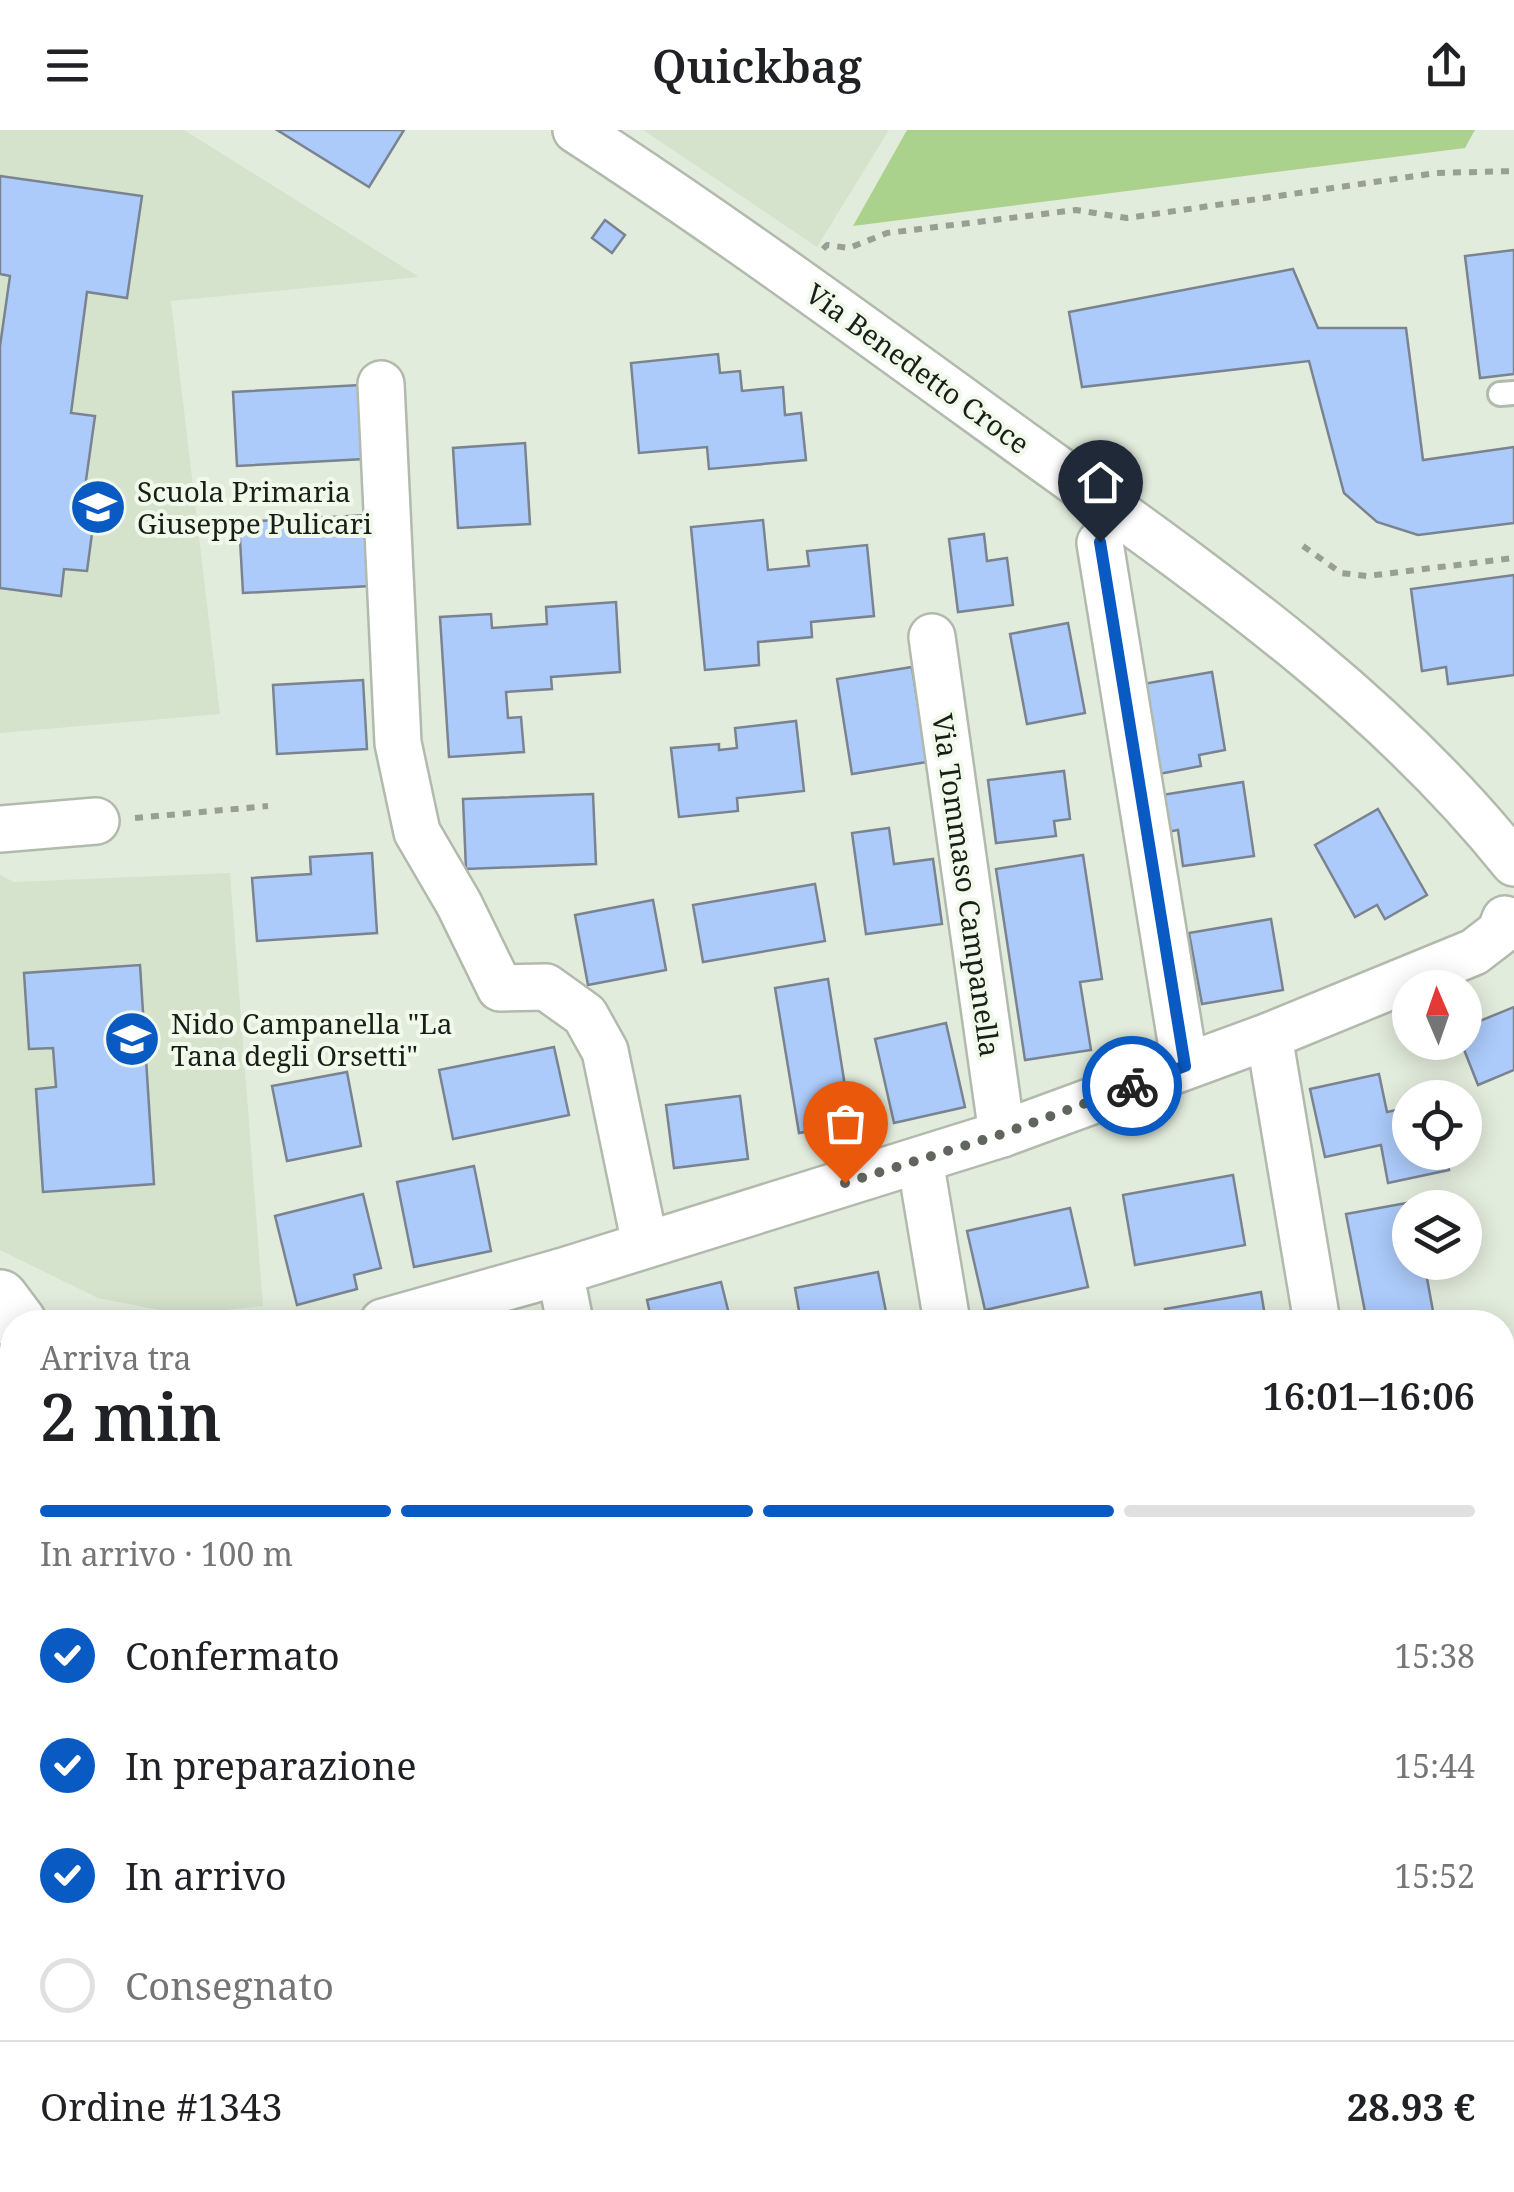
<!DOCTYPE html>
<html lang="it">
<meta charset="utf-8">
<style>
:root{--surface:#fff;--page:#f2f2f2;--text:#202124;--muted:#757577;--line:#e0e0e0;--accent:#095ac3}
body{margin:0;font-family:"Noto Serif",serif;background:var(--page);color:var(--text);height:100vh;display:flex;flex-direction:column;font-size:38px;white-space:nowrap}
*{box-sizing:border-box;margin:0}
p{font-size:32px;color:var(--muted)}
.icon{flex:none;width:55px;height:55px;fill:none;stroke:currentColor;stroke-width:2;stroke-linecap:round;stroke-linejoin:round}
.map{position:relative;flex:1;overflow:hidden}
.side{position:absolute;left:0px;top:1180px;width:1515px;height:882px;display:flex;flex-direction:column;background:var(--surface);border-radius:40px 40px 0 0;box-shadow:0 5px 25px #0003}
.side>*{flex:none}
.needle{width:65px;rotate:358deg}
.tools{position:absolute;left:1392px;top:840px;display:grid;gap:20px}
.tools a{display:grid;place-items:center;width:90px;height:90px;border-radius:50%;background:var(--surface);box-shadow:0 5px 25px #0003;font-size:50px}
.pin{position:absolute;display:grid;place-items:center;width:85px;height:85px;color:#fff;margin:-102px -42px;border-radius:50% 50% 50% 0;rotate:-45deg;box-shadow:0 0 10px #0007}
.pin .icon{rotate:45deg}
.courier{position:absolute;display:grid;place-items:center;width:100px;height:100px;margin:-50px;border:8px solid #095ac3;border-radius:50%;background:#fff;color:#222;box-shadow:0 2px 12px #0007}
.head em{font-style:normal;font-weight:600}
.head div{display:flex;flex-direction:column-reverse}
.head{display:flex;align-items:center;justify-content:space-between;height:170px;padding:0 40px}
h1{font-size:65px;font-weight:600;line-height:75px}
.bar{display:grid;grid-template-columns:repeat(4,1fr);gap:15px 10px;align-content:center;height:120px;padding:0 40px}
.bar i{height:12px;border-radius:8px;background:var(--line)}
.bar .current{background:var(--accent)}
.bar p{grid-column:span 4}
.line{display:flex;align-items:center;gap:25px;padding:0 40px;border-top:2px solid var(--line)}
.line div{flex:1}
ol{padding:0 40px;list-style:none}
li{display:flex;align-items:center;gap:30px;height:110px}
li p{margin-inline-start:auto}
li .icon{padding:10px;border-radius:50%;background:var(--accent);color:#fff;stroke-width:4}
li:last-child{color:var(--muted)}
li i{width:55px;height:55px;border:5px solid var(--line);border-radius:50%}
header{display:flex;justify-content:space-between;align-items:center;height:130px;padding:0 40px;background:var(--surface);font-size:45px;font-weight:600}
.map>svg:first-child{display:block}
.built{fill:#d5e2cc}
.green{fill:#aad28d}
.building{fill:#accbfa;stroke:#7a8390;stroke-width:2.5}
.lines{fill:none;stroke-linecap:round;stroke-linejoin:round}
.lane-casing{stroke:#b1baac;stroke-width:28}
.street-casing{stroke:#b1baac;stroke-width:50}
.secondary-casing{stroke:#b1baac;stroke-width:60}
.path{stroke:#989f93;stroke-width:6;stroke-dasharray:8 8;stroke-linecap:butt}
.lane{stroke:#fff;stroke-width:22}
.street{stroke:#fff;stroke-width:45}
.secondary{stroke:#fff;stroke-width:55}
.done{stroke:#60665d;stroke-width:10;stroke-dasharray:0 18}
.route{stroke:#095ac3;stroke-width:12}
.labels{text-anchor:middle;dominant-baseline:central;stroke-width:8;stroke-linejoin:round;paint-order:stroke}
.street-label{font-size:28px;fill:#1a1e18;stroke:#f0f9ea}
.poi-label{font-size:28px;fill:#1a1e18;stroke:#f0f9ea;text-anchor:start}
</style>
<header><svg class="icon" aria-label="menu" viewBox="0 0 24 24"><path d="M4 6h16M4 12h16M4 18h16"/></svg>Quickbag<svg class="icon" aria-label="share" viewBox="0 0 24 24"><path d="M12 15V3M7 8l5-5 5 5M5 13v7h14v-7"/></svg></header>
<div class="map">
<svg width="1514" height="2062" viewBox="0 0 1514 2062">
<rect width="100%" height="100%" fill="#e2ecdc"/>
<!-- built -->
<g class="built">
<path d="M0 0H184L419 147 171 171 220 584 0 603Z"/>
<path d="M643 0H889L817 117Z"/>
<path d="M230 743 263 1176 216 1181 159 1180 98 1168 0 1120V745L14 752Z"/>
</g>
<!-- green -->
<path class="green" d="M907 0H1475L1465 18 853 96Z"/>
<!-- building -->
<g class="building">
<path d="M277 0H404L369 57Z"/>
<path d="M0 46 142 66 127 168 87 162 71 283 95 286 80 393 93 396 87 441 64 439 61 466 0 458V216L10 146 0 144Z"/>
<path d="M605 90 625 105 612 123 592 108Z"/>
<path d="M1514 120V244L1480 248 1465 126Z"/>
<path d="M1293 139 1318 198H1406L1423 330 1514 317V393L1418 405 1377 392 1344 363 1309 231 1082 257 1069 182Z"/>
<path d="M718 224 720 243 740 241 742 261 783 257 785 285 801 283 806 330 709 339 707 317 639 323 631 233Z"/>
<path d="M360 255 364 329 237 336 233 262Z"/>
<path d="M525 313 530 394 458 398 453 318Z"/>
<path d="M367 385 370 456 243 463 239 392Z"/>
<path d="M763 390 768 440 809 436 807 421 867 415 874 486 811 492 812 507 758 512 759 535 705 540 691 397Z"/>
<path d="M984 404 987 431 1007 428 1013 475 958 482 949 409Z"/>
<path d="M1514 445V545L1448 554 1446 537 1422 541 1411 459Z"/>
<path d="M616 472 620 542 551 547 552 559 506 562 508 588 521 587 524 622 449 627 440 487 491 484 492 498 547 494 546 477Z"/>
<path d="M1068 493 1085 583 1027 594 1010 504Z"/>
<path d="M912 537 927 632 852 644 837 549Z"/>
<path d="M1212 542 1225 620 1199 625 1201 636 1159 644 1143 554Z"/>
<path d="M363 550 367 619 277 624 273 555Z"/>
<path d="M796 591 804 661 737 668 738 681 679 687 671 618 719 614V620L737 618 735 598Z"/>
<path d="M1064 641 1070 689 1054 691 1056 706 996 713 988 650Z"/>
<path d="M1243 652 1254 726 1183 736 1178 700 1167 702 1162 665Z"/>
<path d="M593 664 596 734 466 739 463 669Z"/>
<path d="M1378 679 1427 765 1385 789 1377 775 1355 787 1315 715Z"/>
<path d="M889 698 894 734 933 729 942 794 866 804 852 703Z"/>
<path d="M372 723 377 803 257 811 252 748 311 744 310 727Z"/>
<path d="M1083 725 1102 849 1080 852 1091 920 1025 930 996 739Z"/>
<path d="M815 754 825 811 703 832 693 775Z"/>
<path d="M653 770 666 840 588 855 575 785Z"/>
<path d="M1271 789 1283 860 1202 874 1189 803Z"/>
<path d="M140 835 154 1054 43 1062 36 959 56 957 53 918 29 919 24 843Z"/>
<path d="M828 849 851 994 799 1003 775 858Z"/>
<path d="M1514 877V940L1478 955 1461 912H1465V897Z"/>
<path d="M946 893 965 977 894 993 875 909Z"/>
<path d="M554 917 569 985 453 1009 439 940Z"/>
<path d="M347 942 361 1016 287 1031 272 956Z"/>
<path d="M1379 944 1387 982 1410 977V1022H1445L1449 1040 1388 1053 1381 1015 1325 1027 1310 959Z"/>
<path d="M740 966 748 1029 674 1038 666 975Z"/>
<path d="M474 1036 491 1121 414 1137 397 1052Z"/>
<path d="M1233 1045 1245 1115 1135 1135 1123 1065Z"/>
<path d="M363 1064 381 1138 354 1145 357 1159 297 1175 275 1086Z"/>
<path d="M1412 1072 1410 1132H1424L1435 1192H1367L1346 1084Z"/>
<path d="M1070 1078 1088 1157 985 1180 967 1101Z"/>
<path d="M878 1142 888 1192H801L795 1158Z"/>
<path d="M721 1152 731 1192H652L647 1170Z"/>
<path d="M1261 1162 1266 1192H1167L1165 1179Z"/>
<path d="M1514 1251V1383L1513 1384 1502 1343V1254Z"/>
<path d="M12 1349V1455L0 1456V1350Z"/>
<path d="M1514 1464V1555L1502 1556V1466Z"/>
<path d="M12 1523V1663L11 1664 0 1579V1524Z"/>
<path d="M1514 1624V1697L1502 1698V1625Z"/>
<path d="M12 1741V1832L0 1833V1742Z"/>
<path d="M1514 1786V1908L1502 1910V1788Z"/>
<path d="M1514 1963V2041L1502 1973V1965Z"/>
<path d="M197 2050H323L325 2062H198Z"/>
<path d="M445 2050H523L524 2062H447Z"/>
</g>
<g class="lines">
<!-- lane casing -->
<g class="lane-casing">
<path id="lane" d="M1500 264 1514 263"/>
</g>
<!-- street casing -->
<g class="street-casing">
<g id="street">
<path d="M576 0C730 100 878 209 1027 317 1201 443 1379 564 1514 733"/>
<path d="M381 254 398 613 417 702 459 774 500 858 546 857 585 885 605 921 645 1114"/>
<path d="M1100 413 1185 936"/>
<path d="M932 507 1002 1004"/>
<path d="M0 699 96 691"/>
<path d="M1269 906 1317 1192"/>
<path d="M920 1030 947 1192"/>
<path d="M560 1142 570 1192"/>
<path d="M383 1192 560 1142 1002 1004 1269 906 1474 822 1500 802 1505 789"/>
<path d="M1502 1387 1514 1385"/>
<path d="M0 1996 12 1994"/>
<path d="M733 2050 735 2062"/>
<path d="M1088 2050 1090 2062"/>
<path d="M1468 2050 1470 2062"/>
</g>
</g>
<!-- secondary casing -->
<g class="secondary-casing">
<g id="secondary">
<path d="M0 1168 18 1192"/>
<path d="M0 1275 12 1260"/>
<path d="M117 2062 118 2050"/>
</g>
</g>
<!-- path -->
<g class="path">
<path d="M823 119 827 115 849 118 887 103 1076 80 1127 88 1436 43 1514 41"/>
<path d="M1303 416 1341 443 1367 446 1514 428"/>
<path d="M135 688 268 676"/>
</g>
<!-- lane -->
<use href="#lane" class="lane"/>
<!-- street -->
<use href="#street" class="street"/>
<!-- secondary -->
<use href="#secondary" class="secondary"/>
</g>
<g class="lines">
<!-- done -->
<path class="done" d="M845 1053 1002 1004 1132 956"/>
<!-- route -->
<path class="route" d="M1100 412 1185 936 1132 956"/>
</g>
<!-- icons -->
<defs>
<g id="school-disc" transform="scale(2.875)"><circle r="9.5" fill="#095ac3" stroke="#f0f9ea"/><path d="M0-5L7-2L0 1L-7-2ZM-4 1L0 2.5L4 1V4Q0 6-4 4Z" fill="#fff"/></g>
</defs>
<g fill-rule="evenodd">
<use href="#school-disc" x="98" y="377"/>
<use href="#school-disc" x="132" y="909"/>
</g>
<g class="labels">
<!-- street labels -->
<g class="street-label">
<text transform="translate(918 238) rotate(36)">Via Benedetto Croce</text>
<text transform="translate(967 755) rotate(82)">Via Tommaso Campanella</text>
</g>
<!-- poi labels -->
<g class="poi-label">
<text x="137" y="361">Scuola Primaria<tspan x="137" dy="32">Giuseppe Pulicari</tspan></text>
<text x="171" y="893">Nido Campanella "La<tspan x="171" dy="32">Tana degli Orsetti"</tspan></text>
</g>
</g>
</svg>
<div class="tools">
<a><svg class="needle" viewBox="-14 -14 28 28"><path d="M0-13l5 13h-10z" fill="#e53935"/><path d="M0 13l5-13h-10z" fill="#757577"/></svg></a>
<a><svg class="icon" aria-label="locate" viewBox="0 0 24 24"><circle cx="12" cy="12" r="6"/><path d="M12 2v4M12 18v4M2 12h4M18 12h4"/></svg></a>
<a><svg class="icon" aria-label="layers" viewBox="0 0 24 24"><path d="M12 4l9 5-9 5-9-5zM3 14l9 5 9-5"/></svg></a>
</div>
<div class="pin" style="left:845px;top:1053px;background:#ea580c"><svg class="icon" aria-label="bag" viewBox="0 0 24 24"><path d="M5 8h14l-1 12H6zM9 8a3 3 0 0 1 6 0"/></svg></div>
<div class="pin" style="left:1100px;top:412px;background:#1f2937"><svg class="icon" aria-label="home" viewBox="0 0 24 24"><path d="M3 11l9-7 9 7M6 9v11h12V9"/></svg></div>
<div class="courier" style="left:1132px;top:956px"><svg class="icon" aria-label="bike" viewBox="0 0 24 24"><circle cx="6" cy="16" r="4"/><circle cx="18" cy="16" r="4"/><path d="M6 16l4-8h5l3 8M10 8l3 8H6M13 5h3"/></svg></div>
<section class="side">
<div class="head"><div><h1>2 min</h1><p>Arriva tra</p></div><em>16:01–16:06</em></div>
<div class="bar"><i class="current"></i><i class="current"></i><i class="current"></i><i></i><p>In arrivo · 100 m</p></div>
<ol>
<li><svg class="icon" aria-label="check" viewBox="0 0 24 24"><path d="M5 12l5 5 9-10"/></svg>Confermato<p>15:38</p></li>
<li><svg class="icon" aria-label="check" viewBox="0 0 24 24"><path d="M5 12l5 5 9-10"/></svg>In preparazione<p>15:44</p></li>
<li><svg class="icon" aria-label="check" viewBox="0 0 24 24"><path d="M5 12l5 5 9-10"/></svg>In arrivo<p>15:52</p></li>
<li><i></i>Consegnato</li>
</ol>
<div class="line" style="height:130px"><div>Ordine #1343</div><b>28.93 €</b></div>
</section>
</div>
